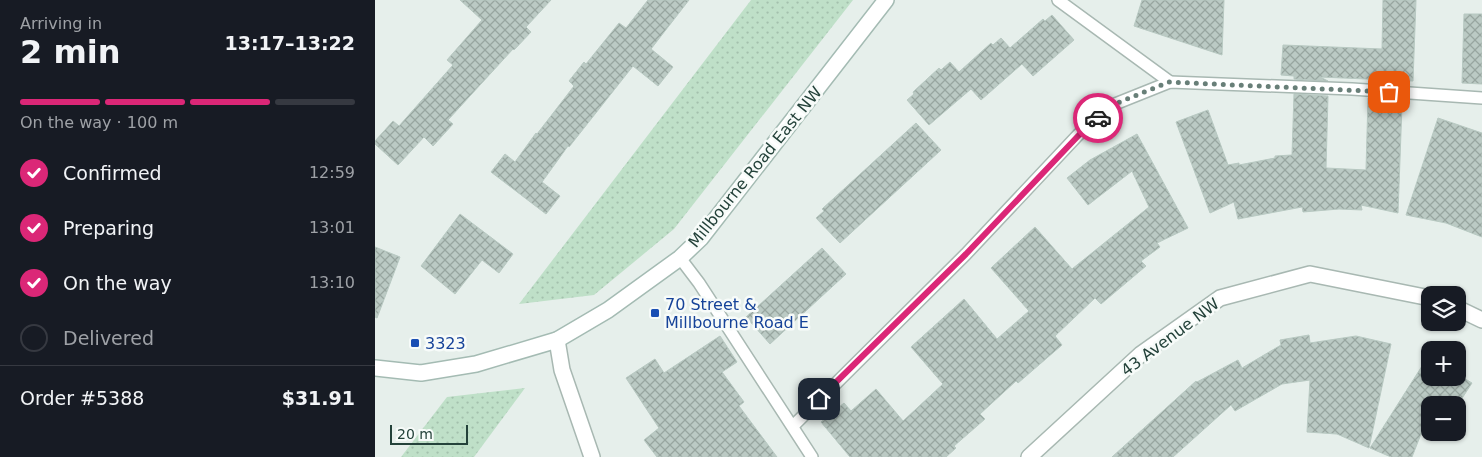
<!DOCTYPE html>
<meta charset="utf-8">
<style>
:root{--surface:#171b24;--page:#20242c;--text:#f1f3f6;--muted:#9ea1a6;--line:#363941;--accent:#db2777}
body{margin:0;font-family:"DejaVu Sans",sans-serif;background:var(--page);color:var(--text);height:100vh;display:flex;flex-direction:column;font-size:19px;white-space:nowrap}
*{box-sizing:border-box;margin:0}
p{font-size:16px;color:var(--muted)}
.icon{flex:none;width:28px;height:28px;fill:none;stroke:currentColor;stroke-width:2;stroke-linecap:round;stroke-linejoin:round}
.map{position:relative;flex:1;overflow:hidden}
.drawer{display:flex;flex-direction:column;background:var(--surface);width:375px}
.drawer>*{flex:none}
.tools{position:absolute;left:1046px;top:286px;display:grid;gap:10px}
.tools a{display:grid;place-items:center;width:45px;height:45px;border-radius:10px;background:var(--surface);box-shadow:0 1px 4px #0004;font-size:25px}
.scale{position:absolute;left:15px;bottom:12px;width:78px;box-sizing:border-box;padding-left:5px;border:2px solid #24423a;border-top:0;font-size:14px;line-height:18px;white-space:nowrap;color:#24423a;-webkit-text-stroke:4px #f7fbf9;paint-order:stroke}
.pin{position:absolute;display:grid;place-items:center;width:42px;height:42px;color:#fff;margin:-21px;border-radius:10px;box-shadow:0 2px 8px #0006}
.courier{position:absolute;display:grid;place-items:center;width:50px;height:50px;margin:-25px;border:4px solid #db2777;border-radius:50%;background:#fff;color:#222;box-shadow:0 1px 6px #0007}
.headline em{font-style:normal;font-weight:700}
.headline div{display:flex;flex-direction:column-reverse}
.headline{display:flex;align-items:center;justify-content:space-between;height:85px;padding:0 20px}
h1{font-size:32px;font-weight:700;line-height:38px}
.bar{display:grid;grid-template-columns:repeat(4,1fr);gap:8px 5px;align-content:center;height:60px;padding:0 20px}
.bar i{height:6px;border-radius:4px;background:var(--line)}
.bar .active{background:var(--accent)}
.bar p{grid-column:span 4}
.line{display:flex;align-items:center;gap:12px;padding:0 20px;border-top:1px solid var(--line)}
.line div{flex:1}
ol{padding:0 20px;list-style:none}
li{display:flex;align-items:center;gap:15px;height:55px}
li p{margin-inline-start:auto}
li .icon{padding:5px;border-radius:50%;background:var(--accent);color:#fff;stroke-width:4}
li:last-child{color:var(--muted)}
li i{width:28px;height:28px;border:2px solid var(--line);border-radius:50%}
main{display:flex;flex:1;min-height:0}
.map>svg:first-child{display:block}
.grass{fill:url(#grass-dots)}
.building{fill:url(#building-cross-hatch);stroke:#b8c9c2}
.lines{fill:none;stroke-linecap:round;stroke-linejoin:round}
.lane-casing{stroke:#a8b8b2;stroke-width:14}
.street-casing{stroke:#a8b8b2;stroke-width:18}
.secondary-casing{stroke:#a4bbb3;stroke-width:18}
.lane{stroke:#fff;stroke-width:11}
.street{stroke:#fff;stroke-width:15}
.secondary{stroke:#fff;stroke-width:15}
.done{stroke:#687f78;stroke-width:5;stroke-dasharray:0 9}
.route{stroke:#db2777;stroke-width:6}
.transit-dot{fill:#1a4fb4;stroke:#f7fbf9;stroke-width:2}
.labels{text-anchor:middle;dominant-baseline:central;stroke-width:5;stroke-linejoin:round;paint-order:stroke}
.street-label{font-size:16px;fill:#24423a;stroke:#f7fbf9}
.transit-label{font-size:16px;fill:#164399;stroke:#f7fbf9;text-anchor:start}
</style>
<main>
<section class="drawer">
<div class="headline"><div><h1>2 min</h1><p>Arriving in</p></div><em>13:17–13:22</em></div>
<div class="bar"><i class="active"></i><i class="active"></i><i class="active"></i><i></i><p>On the way · 100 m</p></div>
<ol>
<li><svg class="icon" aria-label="check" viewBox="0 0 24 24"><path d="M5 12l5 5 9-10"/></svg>Confirmed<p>12:59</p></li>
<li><svg class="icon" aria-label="check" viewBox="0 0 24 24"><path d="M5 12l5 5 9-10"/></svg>Preparing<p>13:01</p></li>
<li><svg class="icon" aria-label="check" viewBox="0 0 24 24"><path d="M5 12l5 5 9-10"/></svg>On the way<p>13:10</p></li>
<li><i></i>Delivered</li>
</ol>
<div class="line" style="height:65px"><div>Order #5388</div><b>$31.91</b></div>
</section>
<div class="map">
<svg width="1107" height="457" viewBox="0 0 1107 457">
<defs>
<pattern id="grass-dots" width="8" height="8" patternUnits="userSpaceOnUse" patternTransform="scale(1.25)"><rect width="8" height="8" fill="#bfe0c8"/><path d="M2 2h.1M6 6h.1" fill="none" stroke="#a4c1ad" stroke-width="1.8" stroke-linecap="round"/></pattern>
<pattern id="building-cross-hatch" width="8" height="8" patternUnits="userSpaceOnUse" patternTransform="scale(1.25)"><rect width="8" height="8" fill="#bbcac4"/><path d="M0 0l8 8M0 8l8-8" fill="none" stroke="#98a6a0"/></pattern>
</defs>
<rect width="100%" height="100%" fill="#e6efeb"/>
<!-- grass -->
<g class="grass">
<path d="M376 0H478L299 229 219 295 144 304Z"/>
<path d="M150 388 99 457H26L72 397Z"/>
</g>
<!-- building -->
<g class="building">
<path d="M85 0H176L151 27 156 32 139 50 138 49 73 120 78 124 58 146 49 137 23 165 0 144V141L18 121 24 126 78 65 72 60 107 20Z"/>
<path d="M273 0H314L276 49 298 67 283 86 258 66 194 147 193 146 167 182 185 196 171 214 116 172 130 154 140 162 161 133 162 134 199 86 194 81 209 62 211 64 244 23 251 28Z"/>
<path d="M767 0H849L847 55 759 26Z"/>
<path d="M1008 0H1041L1038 81 945 77 953 81 919 79V76L906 75 908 45 1007 49Z"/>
<path d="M1089 14H1107V84L1087 83Z"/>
<path d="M677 15 699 40 658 76 647 64 606 100 596 89 554 125 532 100 539 94 538 92 564 68 566 70 575 62 584 72 616 43 618 45 626 38 635 48 668 19 670 21Z"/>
<path d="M919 94 953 96 951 168 991 170 993 98 1008 99 1027 105 1023 213 986 205 987 210 964 209 928 212 927 207 863 219 859 202 835 213 801 122 833 110 853 165 864 163V165L900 158V156L917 155Z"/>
<path d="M1063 118 1107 133V237L1071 223 1031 215Z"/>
<path d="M541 123 566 150 465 243 441 218 449 211 447 209Z"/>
<path d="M762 134 813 228 782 243 785 247 766 261 771 266 726 304 720 298 680 336 687 345 643 383 641 381 605 414 610 419 579 446 581 448 571 457H475L446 422 469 403 476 411 501 389 528 421 568 384 536 347 589 299 622 339 654 311 616 268 660 227 697 269 774 207 757 171 713 205 692 178 715 160Z"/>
<path d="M85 214 138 254 124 273 107 260 80 294 46 266Z"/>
<path d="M0 247 25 257 2 318 0 317Z"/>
<path d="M447 248 471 274 395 344 371 317Z"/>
<path d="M934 335 935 343 981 336 1016 344 994 448 962 434 932 432 935 380 907 384 860 411 856 405 798 457H737L821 381 822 382 863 360 867 368 906 345 905 340Z"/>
<path d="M345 336 362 362 347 372 369 402 364 406 402 457H282L269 440 284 428 251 378 280 359 289 373Z"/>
<path d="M1054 355 1055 378H1082V374L1097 383 1082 406V405H1055V411L1037 457H1016L995 448Z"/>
</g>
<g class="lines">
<!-- lane casing -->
<g class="lane-casing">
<g id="lane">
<path d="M683 0 795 82"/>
<path d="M305 258 324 283 437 457"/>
<path d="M418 426 591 254 703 135 735 106 795 82 977 89 1107 98"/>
</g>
</g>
<!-- street casing -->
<g class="street-casing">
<g id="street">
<path d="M1082 308 1107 320"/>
<path d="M182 340 187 370 217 457"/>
<path d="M654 457 766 354 845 298 935 274 1055 298"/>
</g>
</g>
<!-- secondary casing -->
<g class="secondary-casing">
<path id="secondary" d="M0 368 46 373 101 364 182 340 233 310 305 258 326 238 511 0"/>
</g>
<!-- lane -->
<use href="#lane" class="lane"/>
<!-- street -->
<use href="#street" class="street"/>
<!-- secondary -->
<use href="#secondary" class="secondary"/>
</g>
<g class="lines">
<!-- done -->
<path class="done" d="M723 118 735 106 794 82 1014 92"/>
<!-- route -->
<path class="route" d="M444 399 591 254 704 135 723 118"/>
</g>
<!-- markers -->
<g class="transit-dot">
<rect x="275" y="308" width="10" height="10" rx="2.5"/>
<rect x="35" y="338" width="10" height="10" rx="2.5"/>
</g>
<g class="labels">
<!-- street labels -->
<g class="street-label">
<text transform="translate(380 167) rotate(-51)">Millbourne Road East NW</text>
<text transform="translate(795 337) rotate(-37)">43 Avenue NW</text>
</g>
<!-- transit labels -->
<g class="transit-label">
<text x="290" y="304">70 Street &amp;<tspan x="290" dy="18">Millbourne Road E</tspan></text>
<text x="50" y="343">3323</text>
</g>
</g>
</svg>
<div class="tools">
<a><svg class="icon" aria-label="layers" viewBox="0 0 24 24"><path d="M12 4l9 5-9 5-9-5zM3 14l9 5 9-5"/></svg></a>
<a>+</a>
<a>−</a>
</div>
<div class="scale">20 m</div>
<div class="pin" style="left:1014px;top:92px;background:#ea580c"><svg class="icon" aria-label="bag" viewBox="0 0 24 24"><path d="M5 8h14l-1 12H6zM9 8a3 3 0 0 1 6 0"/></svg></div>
<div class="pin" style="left:444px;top:399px;background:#1f2937"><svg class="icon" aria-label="home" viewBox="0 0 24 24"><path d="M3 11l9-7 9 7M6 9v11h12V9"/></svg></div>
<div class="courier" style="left:723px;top:118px"><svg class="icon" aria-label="car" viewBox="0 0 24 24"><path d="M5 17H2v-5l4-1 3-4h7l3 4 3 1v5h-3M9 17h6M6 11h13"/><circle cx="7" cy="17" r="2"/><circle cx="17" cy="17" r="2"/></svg></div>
</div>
</main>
